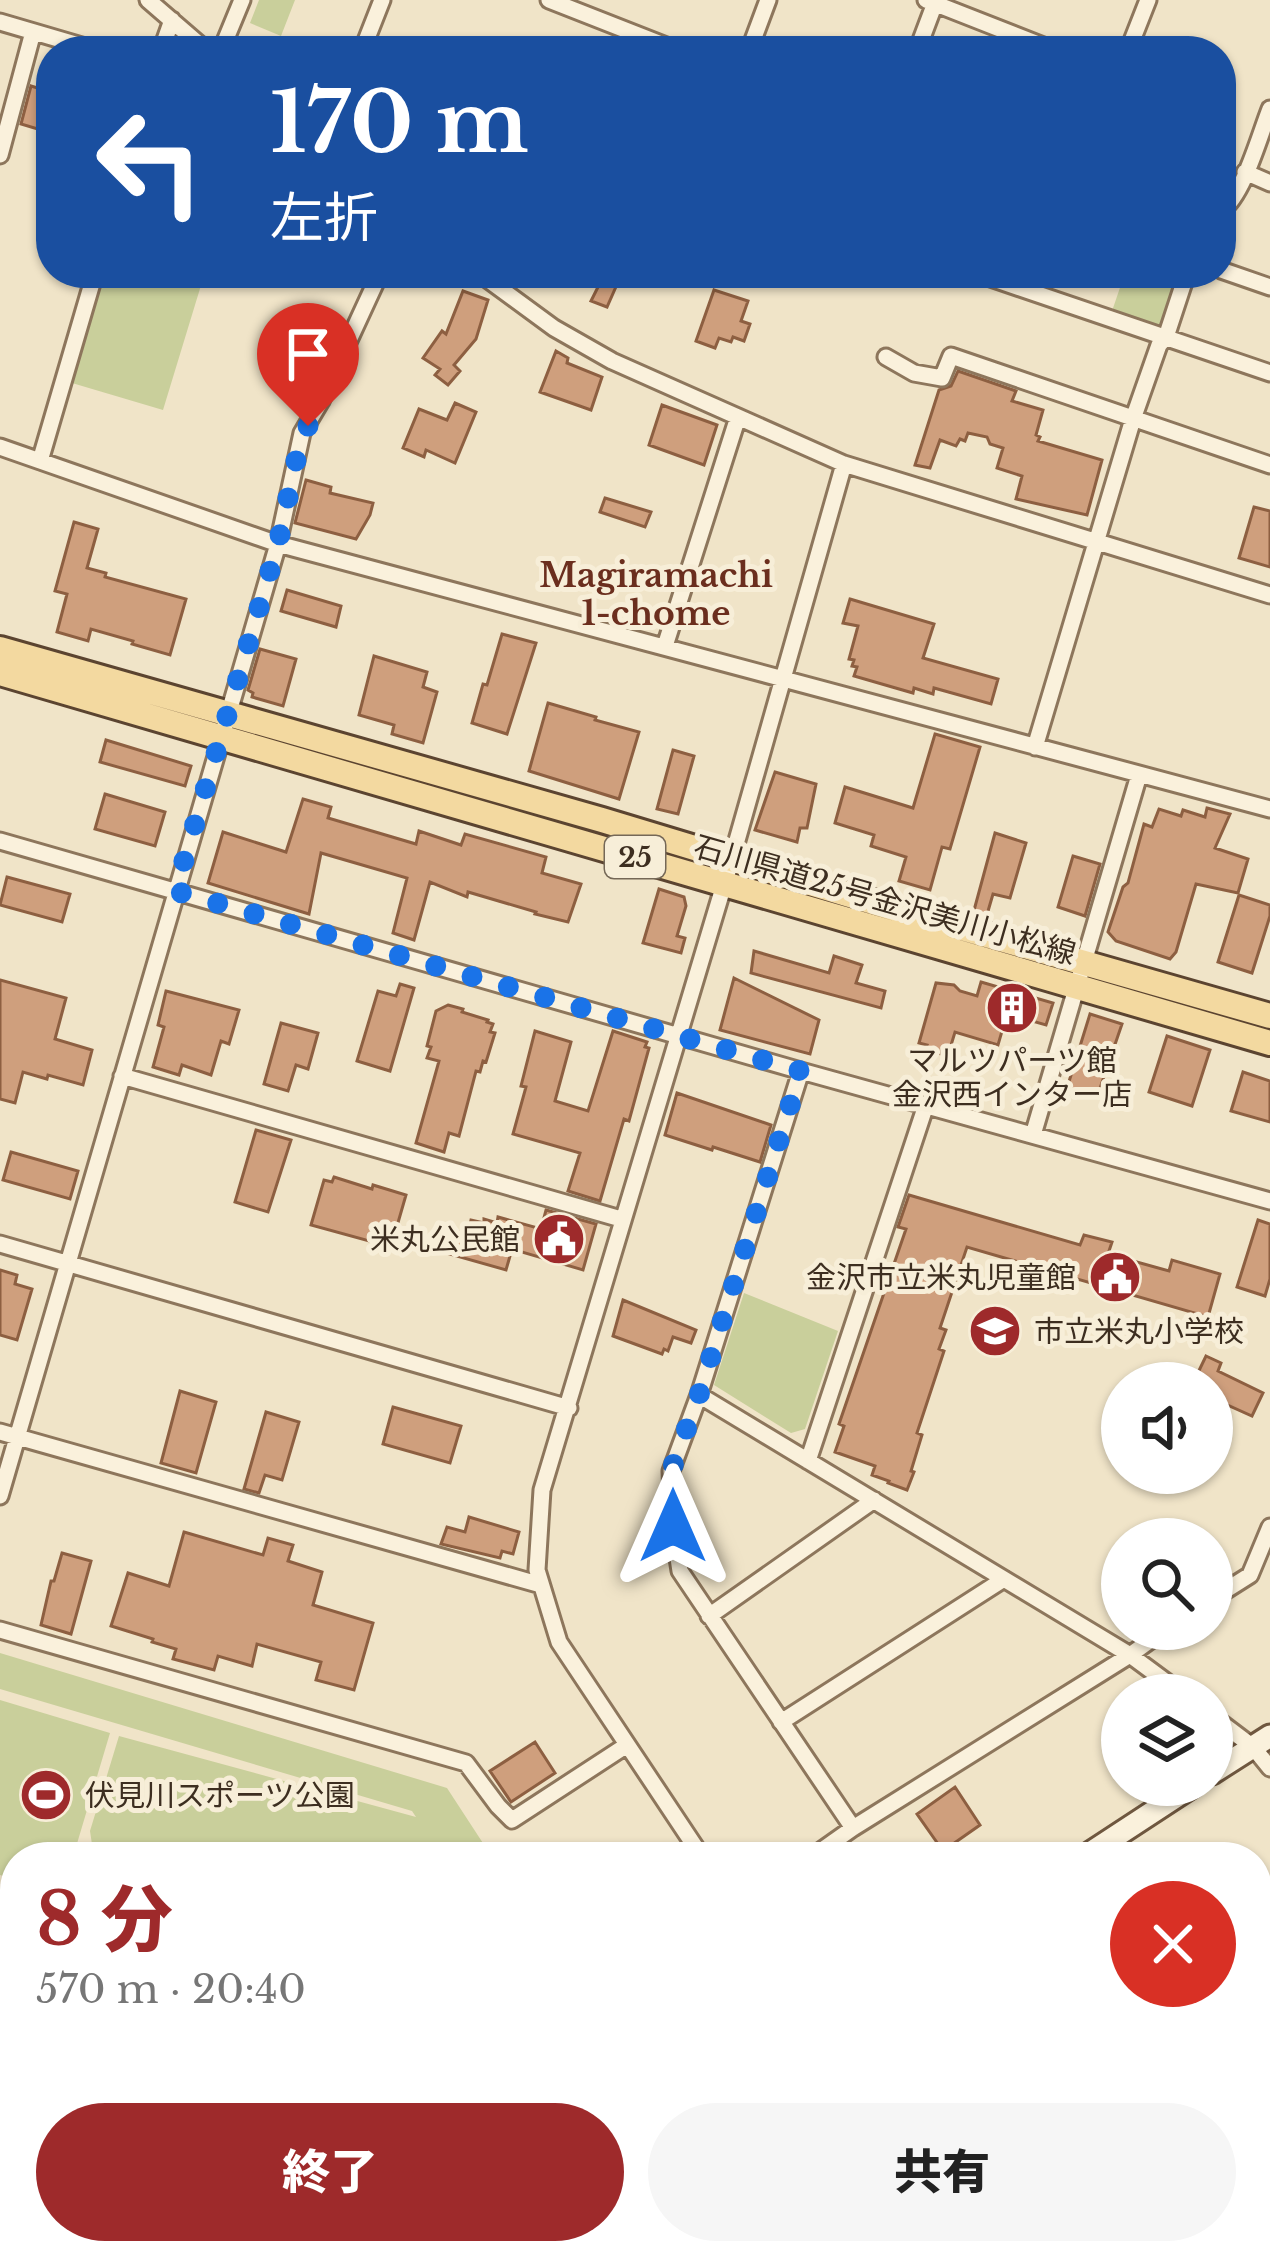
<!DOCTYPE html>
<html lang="ja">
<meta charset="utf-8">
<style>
body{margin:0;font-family:"Libre Baskerville","Noto Sans JP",serif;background:#f6f6f6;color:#222;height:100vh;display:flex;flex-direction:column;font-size:45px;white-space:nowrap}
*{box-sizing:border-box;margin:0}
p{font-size:39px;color:#767676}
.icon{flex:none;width:66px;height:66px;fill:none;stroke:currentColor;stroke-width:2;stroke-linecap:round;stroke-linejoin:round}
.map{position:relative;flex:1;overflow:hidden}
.panel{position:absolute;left:0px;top:1842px;width:1272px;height:423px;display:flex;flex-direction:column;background:#fff;border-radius:48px 48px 0 0;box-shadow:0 3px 9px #0004}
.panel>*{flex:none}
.banner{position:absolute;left:36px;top:36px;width:1200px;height:252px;border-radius:48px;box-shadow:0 3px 9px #0004;background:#1a4fa0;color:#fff;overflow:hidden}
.fabs{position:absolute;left:1101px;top:1362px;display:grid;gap:24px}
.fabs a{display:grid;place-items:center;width:132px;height:132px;border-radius:50%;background:#fff;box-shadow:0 3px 9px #0004;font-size:60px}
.pin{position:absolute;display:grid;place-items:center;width:102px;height:102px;color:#fff;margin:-123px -51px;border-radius:50% 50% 50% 0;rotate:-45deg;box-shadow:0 0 12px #0007}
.pin .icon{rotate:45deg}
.me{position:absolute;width:132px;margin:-66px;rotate:0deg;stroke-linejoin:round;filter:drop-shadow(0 0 9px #0008)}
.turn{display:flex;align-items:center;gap:42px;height:252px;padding:0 36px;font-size:54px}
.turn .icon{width:156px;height:156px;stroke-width:2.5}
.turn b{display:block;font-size:84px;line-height:102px}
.round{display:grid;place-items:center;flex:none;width:126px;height:126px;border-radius:63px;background:#f6f6f6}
.headline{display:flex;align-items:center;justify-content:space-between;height:204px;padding:0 36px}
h1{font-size:72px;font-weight:800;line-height:90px;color:#9e2a2b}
.cta{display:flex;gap:24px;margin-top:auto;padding:24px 36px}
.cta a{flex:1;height:138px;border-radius:72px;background:#9e2a2b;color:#fff;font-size:48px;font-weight:800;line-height:138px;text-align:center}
.cta a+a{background:#f6f6f6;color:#222}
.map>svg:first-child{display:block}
</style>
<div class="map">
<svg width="1270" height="2264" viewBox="0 0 1270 2264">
<rect width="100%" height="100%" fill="#f0e4c8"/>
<path fill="#c9cf9b" d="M 259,0 L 295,0 L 281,36 L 250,23 Z
M 102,273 L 169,273 L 202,282 L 163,410 L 72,383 Z
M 1125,273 L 1179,273 L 1161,325 L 1156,329 L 1111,314 Z
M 744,1293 L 838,1331 L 805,1429 L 791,1433 L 714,1385 Z
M 0,1653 L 447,1788 L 492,1857 L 109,1857 L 93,1851 L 90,1831 L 119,1736 L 416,1817 L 412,1811 L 0,1689 Z
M 0,1700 L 110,1733 L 73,1857 L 15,1857 L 15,1880 L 0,1875 Z
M 0,1893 L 15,1898 L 15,1937 L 0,1933 Z
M 320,2250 L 375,2250 L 377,2253 L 382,2250 L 459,2250 L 436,2264 L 316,2264 Z"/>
<path fill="#cf9f7d" stroke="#8d5f41" stroke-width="3" d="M 31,86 L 51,92 L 51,133 L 21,124 Z
M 605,273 L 622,273 L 607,307 L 591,301 Z
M 714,290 L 748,301 L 741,321 L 750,324 L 744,341 L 733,337 L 731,342 L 719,338 L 715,348 L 696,341 Z
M 463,291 L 488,300 L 476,339 L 454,365 L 460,371 L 448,385 L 435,375 L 440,369 L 423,358 L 442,331 L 446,334 Z
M 556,351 L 568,358 L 567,363 L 602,377 L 591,410 L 540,392 Z
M 958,371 L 1016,391 L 1012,401 L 1043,410 L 1036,435 L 1040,437 L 1038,441 L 1102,460 L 1087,515 L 1016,499 L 1022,476 L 997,468 L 1003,448 L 990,444 L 987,437 L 968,433 L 965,441 L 960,439 L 956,446 L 940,440 L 930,468 L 915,465 L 939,390 L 951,386 Z
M 455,403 L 476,412 L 455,463 L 426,450 L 424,457 L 403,448 L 419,409 L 447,420 Z
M 662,405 L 717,425 L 704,465 L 649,445 Z
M 306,480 L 331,487 L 330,493 L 373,503 L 370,515 L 356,539 L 295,523 Z
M 605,498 L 651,512 L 645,527 L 600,512 Z
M 1254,507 L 1270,511 L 1270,567 L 1239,558 Z
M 74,522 L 98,529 L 87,568 L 106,573 L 105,577 L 186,599 L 170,655 L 132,644 L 133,641 L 91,629 L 88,641 L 57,632 L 67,594 L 55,591 Z
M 287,590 L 341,606 L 336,627 L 281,611 Z
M 850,599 L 934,624 L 923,658 L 998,679 L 991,704 L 934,688 L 933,694 L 914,688 L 913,693 L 854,676 L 857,667 L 852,666 L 854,660 L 849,659 L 858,626 L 843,623 Z
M 502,634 L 536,643 L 507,734 L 472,723 L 483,684 L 487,685 Z
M 260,649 L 296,659 L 283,706 L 252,697 L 253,693 L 248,690 Z
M 374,656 L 427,672 L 423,687 L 437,692 L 423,743 L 392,734 L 394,725 L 359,715 Z
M 548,703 L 596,717 L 595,720 L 639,732 L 619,799 L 529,771 Z
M 935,734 L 980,747 L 950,849 L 942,847 L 930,890 L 899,881 L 906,857 L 871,846 L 874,835 L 835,823 L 845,787 L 913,808 Z
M 106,740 L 191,766 L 185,786 L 100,762 Z
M 673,750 L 694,756 L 678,814 L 657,809 Z
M 775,772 L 816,784 L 807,828 L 800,828 L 797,842 L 755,830 Z
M 105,794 L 165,812 L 155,846 L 95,829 Z
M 303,799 L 331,807 L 328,818 L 416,844 L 419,831 L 461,845 L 465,834 L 546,857 L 542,873 L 581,884 L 568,922 L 535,914 L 536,912 L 468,892 L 467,897 L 430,882 L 414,940 L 393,933 L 407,878 L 321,853 L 309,914 L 208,883 L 223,832 L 286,852 Z
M 1207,808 L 1230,814 L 1215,848 L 1248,859 L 1238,893 L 1196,884 L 1176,952 L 1170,959 L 1116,941 L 1108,932 L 1123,887 L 1128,883 L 1144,824 L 1152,827 L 1159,809 L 1181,816 L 1183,810 L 1205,817 Z
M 995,833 L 1026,843 L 1010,898 L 993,894 L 986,918 L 973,914 Z
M 1073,856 L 1100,864 L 1085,916 L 1058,907 Z
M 7,877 L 70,894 L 62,922 L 0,905 Z
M 659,889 L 684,897 L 686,906 L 677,936 L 685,938 L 681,953 L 643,943 Z
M 1239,895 L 1270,905 L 1270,916 L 1252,973 L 1218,962 Z
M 754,951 L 829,973 L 834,956 L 862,965 L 856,983 L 885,991 L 881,1008 L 751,973 Z
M 734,978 L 819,1020 L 810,1054 L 720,1030 Z
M 0,980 L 66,998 L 55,1039 L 92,1050 L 83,1085 L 48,1075 L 47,1079 L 23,1072 L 15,1103 L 0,1099 Z
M 981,982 L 1053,1003 L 1046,1025 L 1007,1014 L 998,1045 L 955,1032 L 949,1052 L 942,1050 L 941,1054 L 925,1050 L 927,1045 L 919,1043 L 936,983 L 954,985 L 960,991 L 977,996 Z
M 400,984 L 414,988 L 390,1071 L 357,1061 L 378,991 L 396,996 Z
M 166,991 L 239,1010 L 229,1044 L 221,1041 L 211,1075 L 182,1065 L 179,1075 L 153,1067 L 164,1027 L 158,1025 Z
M 448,1005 L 463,1009 L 462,1012 L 488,1020 L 487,1022 L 493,1024 L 490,1032 L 495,1033 L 486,1062 L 483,1061 L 480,1072 L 476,1071 L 459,1136 L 449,1133 L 444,1152 L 416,1143 L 439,1061 L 427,1058 L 431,1047 L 427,1046 L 436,1011 Z
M 1090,1014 L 1122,1024 L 1097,1097 L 1067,1088 Z
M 281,1023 L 318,1033 L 308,1069 L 296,1065 L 288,1091 L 264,1084 Z
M 535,1031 L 571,1042 L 555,1101 L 588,1111 L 613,1031 L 647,1042 L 645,1047 L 649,1048 L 629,1121 L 624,1119 L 600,1201 L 568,1191 L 580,1153 L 513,1134 L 526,1087 L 521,1086 Z
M 1167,1036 L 1210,1050 L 1192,1106 L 1149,1092 Z
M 1243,1072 L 1270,1081 L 1270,1122 L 1231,1111 Z
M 677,1093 L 771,1125 L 760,1162 L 713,1147 L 712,1150 L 665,1135 Z
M 256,1130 L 291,1140 L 268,1212 L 235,1202 Z
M 11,1152 L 78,1171 L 70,1199 L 3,1180 Z
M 334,1177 L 372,1189 L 373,1185 L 406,1195 L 391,1247 L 311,1225 L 324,1180 L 332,1182 Z
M 909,1195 L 1080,1245 L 1084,1235 L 1112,1242 L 1108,1254 L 1169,1271 L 1172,1260 L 1220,1274 L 1208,1317 L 967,1247 L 940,1328 L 946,1330 L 939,1349 L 944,1351 L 917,1433 L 922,1435 L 911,1471 L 914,1472 L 907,1490 L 888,1483 L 889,1481 L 872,1475 L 875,1466 L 835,1452 L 844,1426 L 839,1424 L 906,1229 L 898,1227 Z
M 546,1210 L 596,1224 L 583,1270 L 512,1249 L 506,1270 L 446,1253 L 452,1230 L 468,1234 L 471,1220 L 484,1223 L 484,1219 L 497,1223 L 498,1217 L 541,1229 Z
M 1258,1220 L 1270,1224 L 1270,1279 L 1265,1296 L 1237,1287 Z
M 0,1270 L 17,1275 L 15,1284 L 32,1289 L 17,1340 L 0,1335 Z
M 623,1300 L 696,1330 L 691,1343 L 673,1337 L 668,1351 L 664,1349 L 662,1354 L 613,1336 Z
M 1206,1356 L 1221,1363 L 1218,1371 L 1263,1393 L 1252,1416 L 1212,1398 L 1212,1383 L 1193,1383 Z
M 180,1391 L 216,1402 L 196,1473 L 161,1463 Z
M 393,1407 L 461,1426 L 450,1463 L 383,1444 Z
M 266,1412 L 299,1422 L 282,1480 L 265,1475 L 259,1493 L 244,1489 Z
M 469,1517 L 519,1532 L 513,1554 L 502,1551 L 500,1558 L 441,1544 L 447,1527 L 465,1532 Z
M 184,1532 L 263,1555 L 268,1538 L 293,1545 L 288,1561 L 322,1572 L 313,1605 L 373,1623 L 354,1690 L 316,1680 L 321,1662 L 257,1644 L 252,1666 L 218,1656 L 214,1670 L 173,1659 L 176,1649 L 152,1642 L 153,1639 L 111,1626 L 128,1573 L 169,1586 Z
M 62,1553 L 91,1561 L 71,1634 L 41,1625 L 51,1581 L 54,1581 Z
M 535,1742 L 555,1773 L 511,1802 L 490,1771 Z
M 955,1787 L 980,1825 L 943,1851 L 917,1814 Z
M 0,1977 L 15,1981 L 15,2116 L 0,2111 Z"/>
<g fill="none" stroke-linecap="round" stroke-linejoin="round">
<g stroke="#8d765c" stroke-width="21">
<path id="street" d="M 148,0 L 207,51
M 549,0 L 679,51
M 926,0 L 1056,51
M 0,22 L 99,51
M 161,51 L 172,20
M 221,51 L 242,0
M 362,51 L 382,0
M 749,51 L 768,0
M 917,51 L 935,3
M 1128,51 L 1148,0
M 0,155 L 33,32
M 1245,172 L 1270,183
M 1221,211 C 1244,194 1259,137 1270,109
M 1221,270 L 1270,287
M 479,273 L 554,328 L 612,361 L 844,464 L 1270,595
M 976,273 L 1270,373
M 886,357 L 914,373 L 942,378 L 951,356 L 1270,465
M 0,447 L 278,544 L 1270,809
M 40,461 L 95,273
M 665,646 L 738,417
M 1035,747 L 1133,419 L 1159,345 L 1166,337 L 1187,273
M 0,841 L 801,1071 L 1270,1201
M 801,1071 L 699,1395 L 671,1471 L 673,1526 L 680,1571 L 853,1828
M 122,1076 L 621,1219
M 1033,1135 L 1139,775
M 0,1244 L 569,1408
M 699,1395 L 1130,1655 L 1184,1695
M 0,1432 L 541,1585
M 808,1461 L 926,1105
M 0,1496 L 278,544 L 302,433 L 321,401 L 380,273
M 1212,1599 L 1250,1575 L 1270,1527
M 709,1616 L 874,1500
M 0,1630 L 466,1763 L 498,1806 L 512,1820 L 627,1745
M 1212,1716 L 1253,1747 L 1270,1768
M 781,1722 L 1004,1579
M 702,1857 L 559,1642 L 537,1570 L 542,1490 L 732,858 L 844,464
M 812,1857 L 853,1828 L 1130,1655 L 1166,1629
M 1257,2107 L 1270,2122
M 0,2136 L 15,2142
M 272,2250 L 294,2264
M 1201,2250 L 1215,2264
M 770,2264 L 792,2250"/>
</g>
<g stroke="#6f573f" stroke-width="27">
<path id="secondary" d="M 1212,1773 L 1270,1736
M 1084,1857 L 1194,1785
M 975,2250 L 991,2264
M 461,2264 L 482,2250"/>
</g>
<g stroke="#5b4430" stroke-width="30">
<path id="primary" d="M 0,649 L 602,820 L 916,915 L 1270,1016
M 0,673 L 1270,1043"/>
</g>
<use href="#street" stroke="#faf1dc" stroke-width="15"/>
<use href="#secondary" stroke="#faf1dc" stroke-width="21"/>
<use href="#primary" stroke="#f3d9a0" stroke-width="24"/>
</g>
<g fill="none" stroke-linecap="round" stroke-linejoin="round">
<path stroke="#1a73e8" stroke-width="21" stroke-dasharray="0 37.8" d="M 308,426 L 302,433 L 278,544 L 175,891 L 801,1071 L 699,1395 L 671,1471 L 673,1526"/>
</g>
<defs>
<g id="building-disc" transform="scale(2.7)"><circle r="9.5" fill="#9e2a2b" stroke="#f7eed8"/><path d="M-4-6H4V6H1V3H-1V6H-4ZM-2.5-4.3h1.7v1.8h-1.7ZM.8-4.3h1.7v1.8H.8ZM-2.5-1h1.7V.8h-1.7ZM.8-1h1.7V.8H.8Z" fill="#fff"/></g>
<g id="civic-disc" transform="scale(2.7)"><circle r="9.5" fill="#9e2a2b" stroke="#f7eed8"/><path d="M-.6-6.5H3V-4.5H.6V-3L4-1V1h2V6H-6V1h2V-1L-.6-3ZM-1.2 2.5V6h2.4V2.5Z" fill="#fff"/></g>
<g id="school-disc" transform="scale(2.7)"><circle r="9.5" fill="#9e2a2b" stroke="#f7eed8"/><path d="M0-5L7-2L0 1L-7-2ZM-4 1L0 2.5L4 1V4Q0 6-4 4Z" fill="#fff"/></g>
<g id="stadium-disc" transform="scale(2.7)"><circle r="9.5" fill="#9e2a2b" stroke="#f7eed8"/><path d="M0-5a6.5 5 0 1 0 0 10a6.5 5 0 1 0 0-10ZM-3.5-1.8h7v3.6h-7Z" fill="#fff"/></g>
</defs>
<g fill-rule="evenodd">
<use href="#building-disc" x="1012" y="1008"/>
<use href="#civic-disc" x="559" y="1239"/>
<use href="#civic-disc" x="1115" y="1277"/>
<use href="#school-disc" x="995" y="1331"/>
<use href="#stadium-disc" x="46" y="1795"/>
</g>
<g text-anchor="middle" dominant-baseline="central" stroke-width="10" stroke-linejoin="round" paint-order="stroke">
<rect fill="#f7eed8" stroke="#756857" stroke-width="3" x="605" y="836" width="60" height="42" rx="9"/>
<g font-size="27" font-weight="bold" fill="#3d2e20">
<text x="635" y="857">25</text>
</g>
<g font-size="30" fill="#3d2e20" stroke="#f7eed8">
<text transform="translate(885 900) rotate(16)">石川県道25号金沢美川小松線</text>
</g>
<g font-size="30" fill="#3d2e20" stroke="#f7eed8" text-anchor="end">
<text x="1012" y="1060" text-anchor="middle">マルツパーツ館<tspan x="1012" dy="34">金沢西インター店</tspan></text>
<text x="520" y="1239">米丸公民館</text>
<text x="1076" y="1277">金沢市立米丸児童館</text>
<text x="1034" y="1331" text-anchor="start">市立米丸小学校</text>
<text x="85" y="1795" text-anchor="start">伏見川スポーツ公園</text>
</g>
<g font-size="33" font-weight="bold" fill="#6b2e1e" stroke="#f7eed8">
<text x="656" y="575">Magiramachi<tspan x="656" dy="38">1-chome</tspan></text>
</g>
</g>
</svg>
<div class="fabs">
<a><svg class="icon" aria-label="sound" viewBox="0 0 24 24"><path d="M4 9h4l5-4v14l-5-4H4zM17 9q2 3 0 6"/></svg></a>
<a><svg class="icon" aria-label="search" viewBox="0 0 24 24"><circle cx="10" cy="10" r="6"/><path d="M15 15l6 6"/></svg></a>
<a><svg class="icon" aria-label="layers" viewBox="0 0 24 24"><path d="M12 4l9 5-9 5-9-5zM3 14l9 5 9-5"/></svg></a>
</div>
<div class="pin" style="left:308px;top:426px;background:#d93025"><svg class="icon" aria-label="arrive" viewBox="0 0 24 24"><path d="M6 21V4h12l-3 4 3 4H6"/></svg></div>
<svg class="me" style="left:673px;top:1526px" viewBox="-20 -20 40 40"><path d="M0-17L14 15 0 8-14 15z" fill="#1a73e8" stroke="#fff" stroke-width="4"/></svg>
<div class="banner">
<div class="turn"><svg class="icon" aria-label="left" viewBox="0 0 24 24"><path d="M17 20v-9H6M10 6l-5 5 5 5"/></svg><div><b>170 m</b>左折</div></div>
</div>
<section class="panel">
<div class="headline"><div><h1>8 分</h1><p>570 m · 20:40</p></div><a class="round" style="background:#d93025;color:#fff"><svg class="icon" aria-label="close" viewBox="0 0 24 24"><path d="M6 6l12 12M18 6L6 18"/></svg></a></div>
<div class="cta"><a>終了</a><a>共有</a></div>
</section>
</div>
